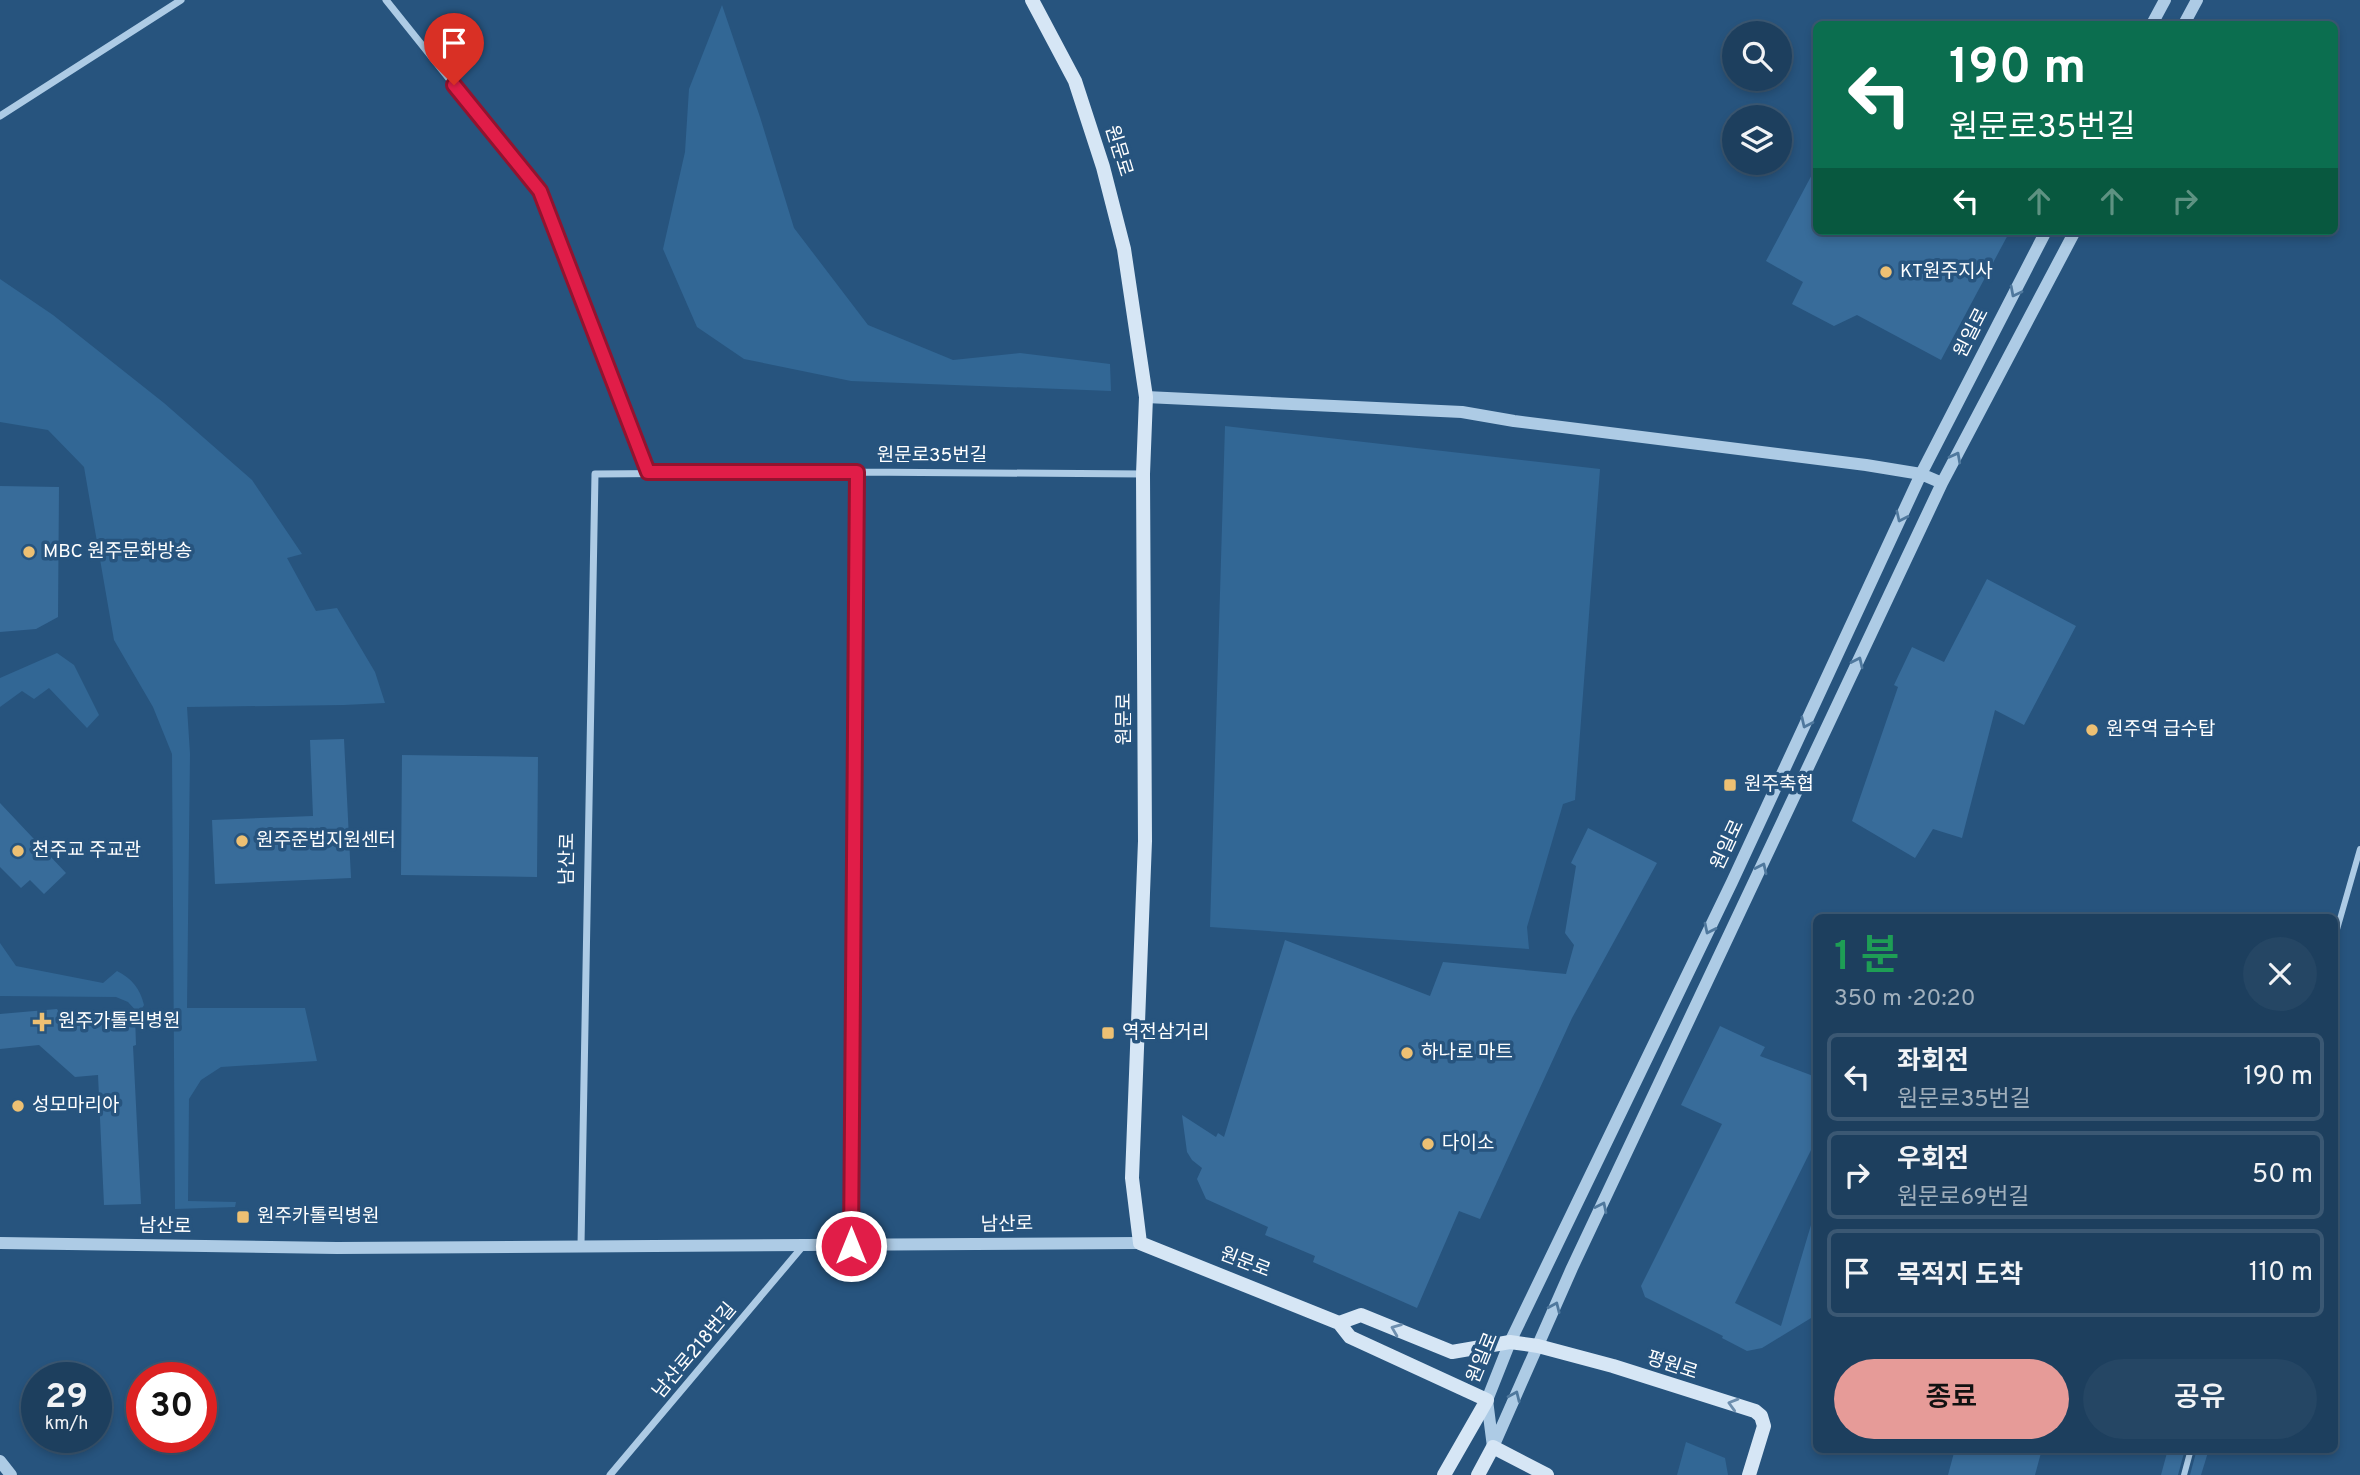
<!DOCTYPE html>
<html lang="ko">
<meta charset="utf-8">
<style>
body{margin:0;font-family:Overpass,"Noto Sans KR",sans-serif;background:#254664;color:#f1f3f6;height:100vh;display:flex;flex-direction:column;font-size:26px;white-space:nowrap}
*{box-sizing:border-box;margin:0}
p{font-size:23px;color:#a0afbc}
.icon{flex:none;width:38px;height:38px;fill:none;stroke:currentColor;stroke-width:2;stroke-linecap:round;stroke-linejoin:round}
.map{position:relative;flex:1;overflow:hidden}
.details{position:absolute;left:1813px;top:914px;width:525px;height:539px;display:flex;flex-direction:column;background:#1d3f5e;border-radius:10px;box-shadow:0 4px 10px #0003,0 0 0 2px #3b5873}
.details>*{flex:none}
.guide{position:absolute;left:1813px;top:21px;width:525px;height:214px;border-radius:10px;box-shadow:0 4px 10px #0003,0 0 0 2px #3b5873;background:#0b6e4f;color:#fff;overflow:hidden}
.fabs{position:absolute;left:1722px;top:21px;display:grid;gap:14px}
.fabs a{display:grid;place-items:center;width:70px;height:70px;border-radius:50%;background:#1d3f5e;box-shadow:0 4px 10px #0003,0 0 0 2px #3b5873;font-size:35px}
.speed{position:absolute;left:21px;top:1362px;display:flex;gap:14px;font-size:35px;font-weight:700;text-align:center}
.speed>*{display:grid;place-content:center;width:91px;height:91px;border-radius:50%;background:#1d3f5e;box-shadow:0 4px 10px #0003,0 0 0 2px #3b5873;line-height:1}
.speed small{font-size:18px;font-weight:400}
.speed .limit{border:10px solid #d22;background:#fff;color:#111}
.pin{position:absolute;display:grid;place-items:center;width:60px;height:60px;color:#fff;margin:-72px -30px;border-radius:50% 50% 50% 0;rotate:-45deg;box-shadow:0 0 7px #0007}
.pin .icon{rotate:45deg}
.me{position:absolute;width:77px;margin:-38px;rotate:0deg;stroke-linejoin:round;filter:drop-shadow(0 0 5px #0008)}
.turn{display:flex;align-items:center;gap:24px;height:147px;padding:0 21px;font-size:32px}
.turn .icon{width:91px;height:91px;stroke-width:2.5}
.turn b{display:block;font-size:49px;line-height:60px}
.lanes{display:flex;align-items:center;height:66px;padding:0 21px;background:#0003;justify-content:center;gap:35px;direction:ltr}
.lanes .off{opacity:.35}
.round{display:grid;place-items:center;flex:none;width:74px;height:74px;border-radius:37px;background:#254664}
.headline{display:flex;align-items:center;justify-content:space-between;height:119px;padding:0 21px}
h1{font-size:42px;font-weight:600;line-height:52px;color:#1e9e55}
.cta{display:flex;gap:14px;margin-top:auto;padding:14px 21px}
.cta a{flex:1;height:80px;border-radius:42px;background:#e69b98;color:#111;font-size:28px;font-weight:600;line-height:80px;text-align:center}
.cta a+a{background:#254664;color:#f1f3f6}
ul{padding:0;list-style:none}
li{display:flex;align-items:center;gap:21px;height:88px;margin:0 14px 10px;padding:0 7px;border:4px solid #3b5873;border-radius:10px}
li div{flex:1}
li b{display:block;font-size:26px}
li em{font-style:normal}
.map>svg:first-child{display:block}
</style>
<div class="map">
<svg width="2360" height="1475" viewBox="0 0 2360 1475">
<rect width="100%" height="100%" fill="#27547e"/>
<path fill="#326795" d="M 722,5 L 760,117 L 794,228 L 868,325 L 953,360 L 1020,353 L 1110,364 L 1111,391 L 851,381 L 744,359 L 697,327 L 663,249 L 685,152 L 689,89 Z
M 0,279 L 53,315 L 164,403 L 252,480 L 302,554 L 287,558 L 316,611 L 337,608 L 375,672 L 385,703 L 344,705 L 187,707 L 190,754 L 187,1008 L 305,1008 L 317,1061 L 221,1067 L 201,1080 L 189,1099 L 188,1201 L 236,1202 L 235,1207 L 175,1209 L 172,754 L 153,707 L 114,640 L 84,467 L 48,430 L 0,422 Z
M 1225,426 L 1600,469 L 1575,800 L 1563,804 L 1527,927 L 1529,949 L 1210,927 Z
M 57,653 L 74,665 L 99,715 L 87,728 L 49,688 L 34,699 L 22,691 L 0,707 L 0,678 Z
M 0,943 L 16,966 L 103,983 L 117,971 C 132,979 140,988 144,1005 L 139,1014 L 128,1002 L 116,997 L 0,996 Z
M 1686,1442 L 1725,1458 L 1728,1475 L 1677,1475 Z"/>
<path fill="#386c9a" d="M 1816,167 L 1816,231 L 2010,231 L 1941,360 L 1857,315 L 1834,326 L 1792,304 L 1803,282 L 1766,261 Z
M 0,486 L 59,487 L 58,617 L 36,629 L 0,632 Z
M 1987,579 L 2076,626 L 2024,725 L 1995,710 L 1962,838 L 1933,829 L 1915,858 L 1852,821 L 1898,687 L 1894,685 L 1912,647 L 1944,662 Z
M 344,739 L 351,878 L 215,884 L 212,820 L 313,816 L 310,740 Z
M 402,755 L 538,757 L 537,877 L 401,875 Z
M 0,803 L 66,873 L 44,894 L 30,880 L 21,888 L 0,867 Z
M 1588,828 L 1657,863 L 1572,1018 L 1480,1219 L 1459,1211 L 1417,1308 L 1313,1262 L 1315,1256 L 1265,1235 L 1268,1227 L 1206,1199 L 1197,1179 L 1202,1168 L 1192,1160 L 1187,1152 L 1182,1115 L 1216,1137 L 1218,1133 L 1224,1137 L 1285,940 L 1430,996 L 1443,962 L 1566,974 L 1574,945 L 1565,933 L 1576,866 L 1571,863 Z
M 57,1009 L 62,1018 L 135,1015 L 136,1045 L 133,1046 L 141,1204 L 104,1205 L 98,1075 L 75,1077 L 39,1045 L 0,1049 L 0,1014 Z
M 1720,1026 L 1765,1047 L 1760,1056 L 1816,1077 L 1816,1140 L 1735,1303 L 1781,1326 L 1811,1225 L 1816,1226 L 1816,1315 L 1762,1348 L 1747,1351 L 1722,1338 L 1723,1336 L 1645,1297 L 1641,1286 L 1722,1124 L 1681,1105 Z
M 1955,1449 L 2042,1449 L 2035,1475 L 1948,1475 Z
M 2168,1449 L 2185,1449 L 2178,1475 L 2161,1475 Z
M 2197,1449 L 2209,1449 L 2201,1475 L 2190,1475 Z"/>
<g fill="none" stroke-linecap="round" stroke-linejoin="round">
<path stroke="#adcbe5" stroke-width="6" d="M 2334,940 L 2360,849
M 2184,1475 L 2191,1449"/>
<path stroke="#adcbe5" stroke-width="7" d="M 386,0 L 539,191 L 648,472
M 0,116 L 181,0
M 581,1245 L 595,474 L 857,472 L 1143,474
M 851,1246 L 857,472
M 610,1475 L 803,1246"/>
<path stroke="#adcbe5" stroke-width="12" d="M 2152,24 L 2165,0
M 2184,24 L 2197,0
M 1146,397 L 1462,412 L 1514,421 L 1866,465 L 1921,474 L 1942,483
M 0,1243 L 337,1248 L 1140,1243
M 1493,1447 L 1572,1268 L 1942,483 L 2075,231
M 1493,1447 L 1487,1400 L 1510,1342 L 1732,882 L 1921,474 L 2046,231
M 0,1461 L 11,1475"/>
<path stroke="#d6e6f5" stroke-width="14" d="M 1032,0 L 1075,81 L 1103,167 L 1124,249 L 1146,397 L 1143,474 L 1145,841 L 1132,1178 L 1140,1243 L 1339,1323 L 1350,1337 L 1487,1400 L 1444,1475
M 1339,1323 L 1361,1315 L 1452,1352 L 1510,1342 L 1538,1346 L 1613,1366 L 1755,1411 L 1761,1416 L 1764,1426 L 1749,1475
M 1478,1475 L 1493,1447 L 1547,1475"/>
</g>
<defs><path id="oneway-chevron" d="M-2-3.5L2.5 0L-2 3.5" fill="none" stroke-width="1.6" stroke-linecap="round" stroke-linejoin="round" transform="scale(1.75)"/></defs>
<g stroke="#4f789d">
<use href="#oneway-chevron" transform="translate(2015 292) rotate(117)"/>
<use href="#oneway-chevron" transform="translate(1956 457) rotate(-62)"/>
<use href="#oneway-chevron" transform="translate(1901 517) rotate(115)"/>
<use href="#oneway-chevron" transform="translate(1858 662) rotate(-65)"/>
<use href="#oneway-chevron" transform="translate(1806 723) rotate(115)"/>
<use href="#oneway-chevron" transform="translate(1762 868) rotate(-65)"/>
<use href="#oneway-chevron" transform="translate(1709 929) rotate(116)"/>
<use href="#oneway-chevron" transform="translate(1602 1207) rotate(-64)"/>
<use href="#oneway-chevron" transform="translate(1555 1307) rotate(-66)"/>
<use href="#oneway-chevron" transform="translate(1515 1396) rotate(-66)"/>
</g>
<g stroke="#6d8eae">
<use href="#oneway-chevron" transform="translate(1396 1329) rotate(-158)"/>
<use href="#oneway-chevron" transform="translate(1733 1404) rotate(-164)"/>
</g>
<g fill="none" stroke-linecap="round" stroke-linejoin="round">
<g stroke="#92132f" stroke-width="18">
<path id="route" d="M 454,85 L 540,191 L 648,472 L 857,472 L 851,1246"/>
</g>
<use href="#route" stroke="#e11d48" stroke-width="12"/>
</g>
<g fill="#edc073" stroke="#27547e" stroke-width="2.5">
<circle cx="1886" cy="272" r="7"/>
<circle cx="29" cy="552" r="7"/>
<circle cx="2092" cy="730" r="7"/>
<rect x="1723" y="778" width="14" height="14" rx="3.5"/>
<circle cx="242" cy="841" r="7"/>
<circle cx="18" cy="851" r="7"/>
<path d="M38.5 1011.5h7v7h7v7h-7v7h-7v-7h-7v-7h7z"/>
<rect x="1101" y="1026" width="14" height="14" rx="3.5"/>
<circle cx="1407" cy="1053" r="7"/>
<circle cx="18" cy="1106" r="7"/>
<circle cx="1428" cy="1144" r="7"/>
<rect x="236" y="1210" width="14" height="14" rx="3.5"/>
</g>
<g text-anchor="middle" dominant-baseline="central" stroke-width="7" stroke-linejoin="round" paint-order="stroke">
<g font-size="19" fill="#fff" stroke="#27547e">
<text transform="translate(1118 151) rotate(73)">원문로</text>
<text transform="translate(1972 333) rotate(-63)">원일로</text>
<text x="932" y="456">원문로35번길</text>
<text transform="translate(1125 719) rotate(-90)">원문로</text>
<text transform="translate(1728 845) rotate(-65)">원일로</text>
<text transform="translate(568 859) rotate(-89)">남산로</text>
<text transform="translate(1007 1225) rotate(-1)">남산로</text>
<text transform="translate(165 1227) rotate(1)">남산로</text>
<text transform="translate(1245 1263) rotate(21)">원문로</text>
<text transform="translate(695 1351) rotate(-50)">남산로218번길</text>
<text transform="translate(1483 1358) rotate(-68)">원일로</text>
<text transform="translate(1672 1366) rotate(18)">평원로</text>
</g>
<g font-size="19" fill="#fff" stroke="#27547e" text-anchor="start">
<text x="1900" y="272">KT원주지사</text>
<text x="43" y="552">MBC 원주문화방송</text>
<text x="2106" y="730">원주역 급수탑</text>
<text x="1744" y="785">원주축협</text>
<text x="256" y="841">원주준법지원센터</text>
<text x="32" y="851">천주교 주교관</text>
<text x="58" y="1022">원주가톨릭병원</text>
<text x="1122" y="1033">역전삼거리</text>
<text x="1421" y="1053">하나로 마트</text>
<text x="32" y="1106">성모마리아</text>
<text x="1442" y="1144">다이소</text>
<text x="257" y="1217">원주카톨릭병원</text>
</g>
</g>
</svg>
<div class="fabs">
<a><svg class="icon" aria-label="search" viewBox="0 0 24 24"><circle cx="10" cy="10" r="6"/><path d="M15 15l6 6"/></svg></a>
<a><svg class="icon" aria-label="layers" viewBox="0 0 24 24"><path d="M12 4l9 5-9 5-9-5zM3 14l9 5 9-5"/></svg></a>
</div>
<div class="speed"><div>29<small>km/h</small></div><div class="limit">30</div></div>
<div class="pin" style="left:454px;top:85px;background:#d93025"><svg class="icon" aria-label="arrive" viewBox="0 0 24 24"><path d="M6 21V4h12l-3 4 3 4H6"/></svg></div>
<svg class="me" style="left:851px;top:1246px" viewBox="-20 -20 40 40"><circle r="17" fill="#e11d48" stroke="#fff" stroke-width="3"/><path d="M0-11L8 9 0 5-8 9z" fill="#fff"/></svg>
<div class="guide">
<div class="turn"><svg class="icon" aria-label="left" viewBox="0 0 24 24"><path d="M17 20v-9H6M10 6l-5 5 5 5"/></svg><div><b>190 m</b>원문로35번길</div></div>
<div class="lanes"><svg class="icon" aria-label="left" viewBox="0 0 24 24"><path d="M17 20v-9H6M10 6l-5 5 5 5"/></svg><svg class="icon off" aria-label="ahead" viewBox="0 0 24 24"><path d="M12 20V5M6 11l6-6 6 6"/></svg><svg class="icon off" aria-label="ahead" viewBox="0 0 24 24"><path d="M12 20V5M6 11l6-6 6 6"/></svg><svg class="icon off" aria-label="right" viewBox="0 0 24 24"><path d="M7 20v-9h11M14 6l5 5-5 5"/></svg></div>
</div>
<section class="details">
<div class="headline"><div><h1>1 분</h1><p>350 m · 20:20</p></div><a class="round"><svg class="icon" aria-label="close" viewBox="0 0 24 24"><path d="M6 6l12 12M18 6L6 18"/></svg></a></div>
<ul>
<li><svg class="icon" aria-label="left" viewBox="0 0 24 24"><path d="M17 20v-9H6M10 6l-5 5 5 5"/></svg><div><b>좌회전</b><p>원문로35번길</p></div><em>190 m</em></li>
<li><svg class="icon" aria-label="right" viewBox="0 0 24 24"><path d="M7 20v-9h11M14 6l5 5-5 5"/></svg><div><b>우회전</b><p>원문로69번길</p></div><em>50 m</em></li>
<li><svg class="icon" aria-label="arrive" viewBox="0 0 24 24"><path d="M6 21V4h12l-3 4 3 4H6"/></svg><div><b>목적지 도착</b></div><em>110 m</em></li>
</ul>
<div class="cta"><a>종료</a><a>공유</a></div>
</section>
</div>
